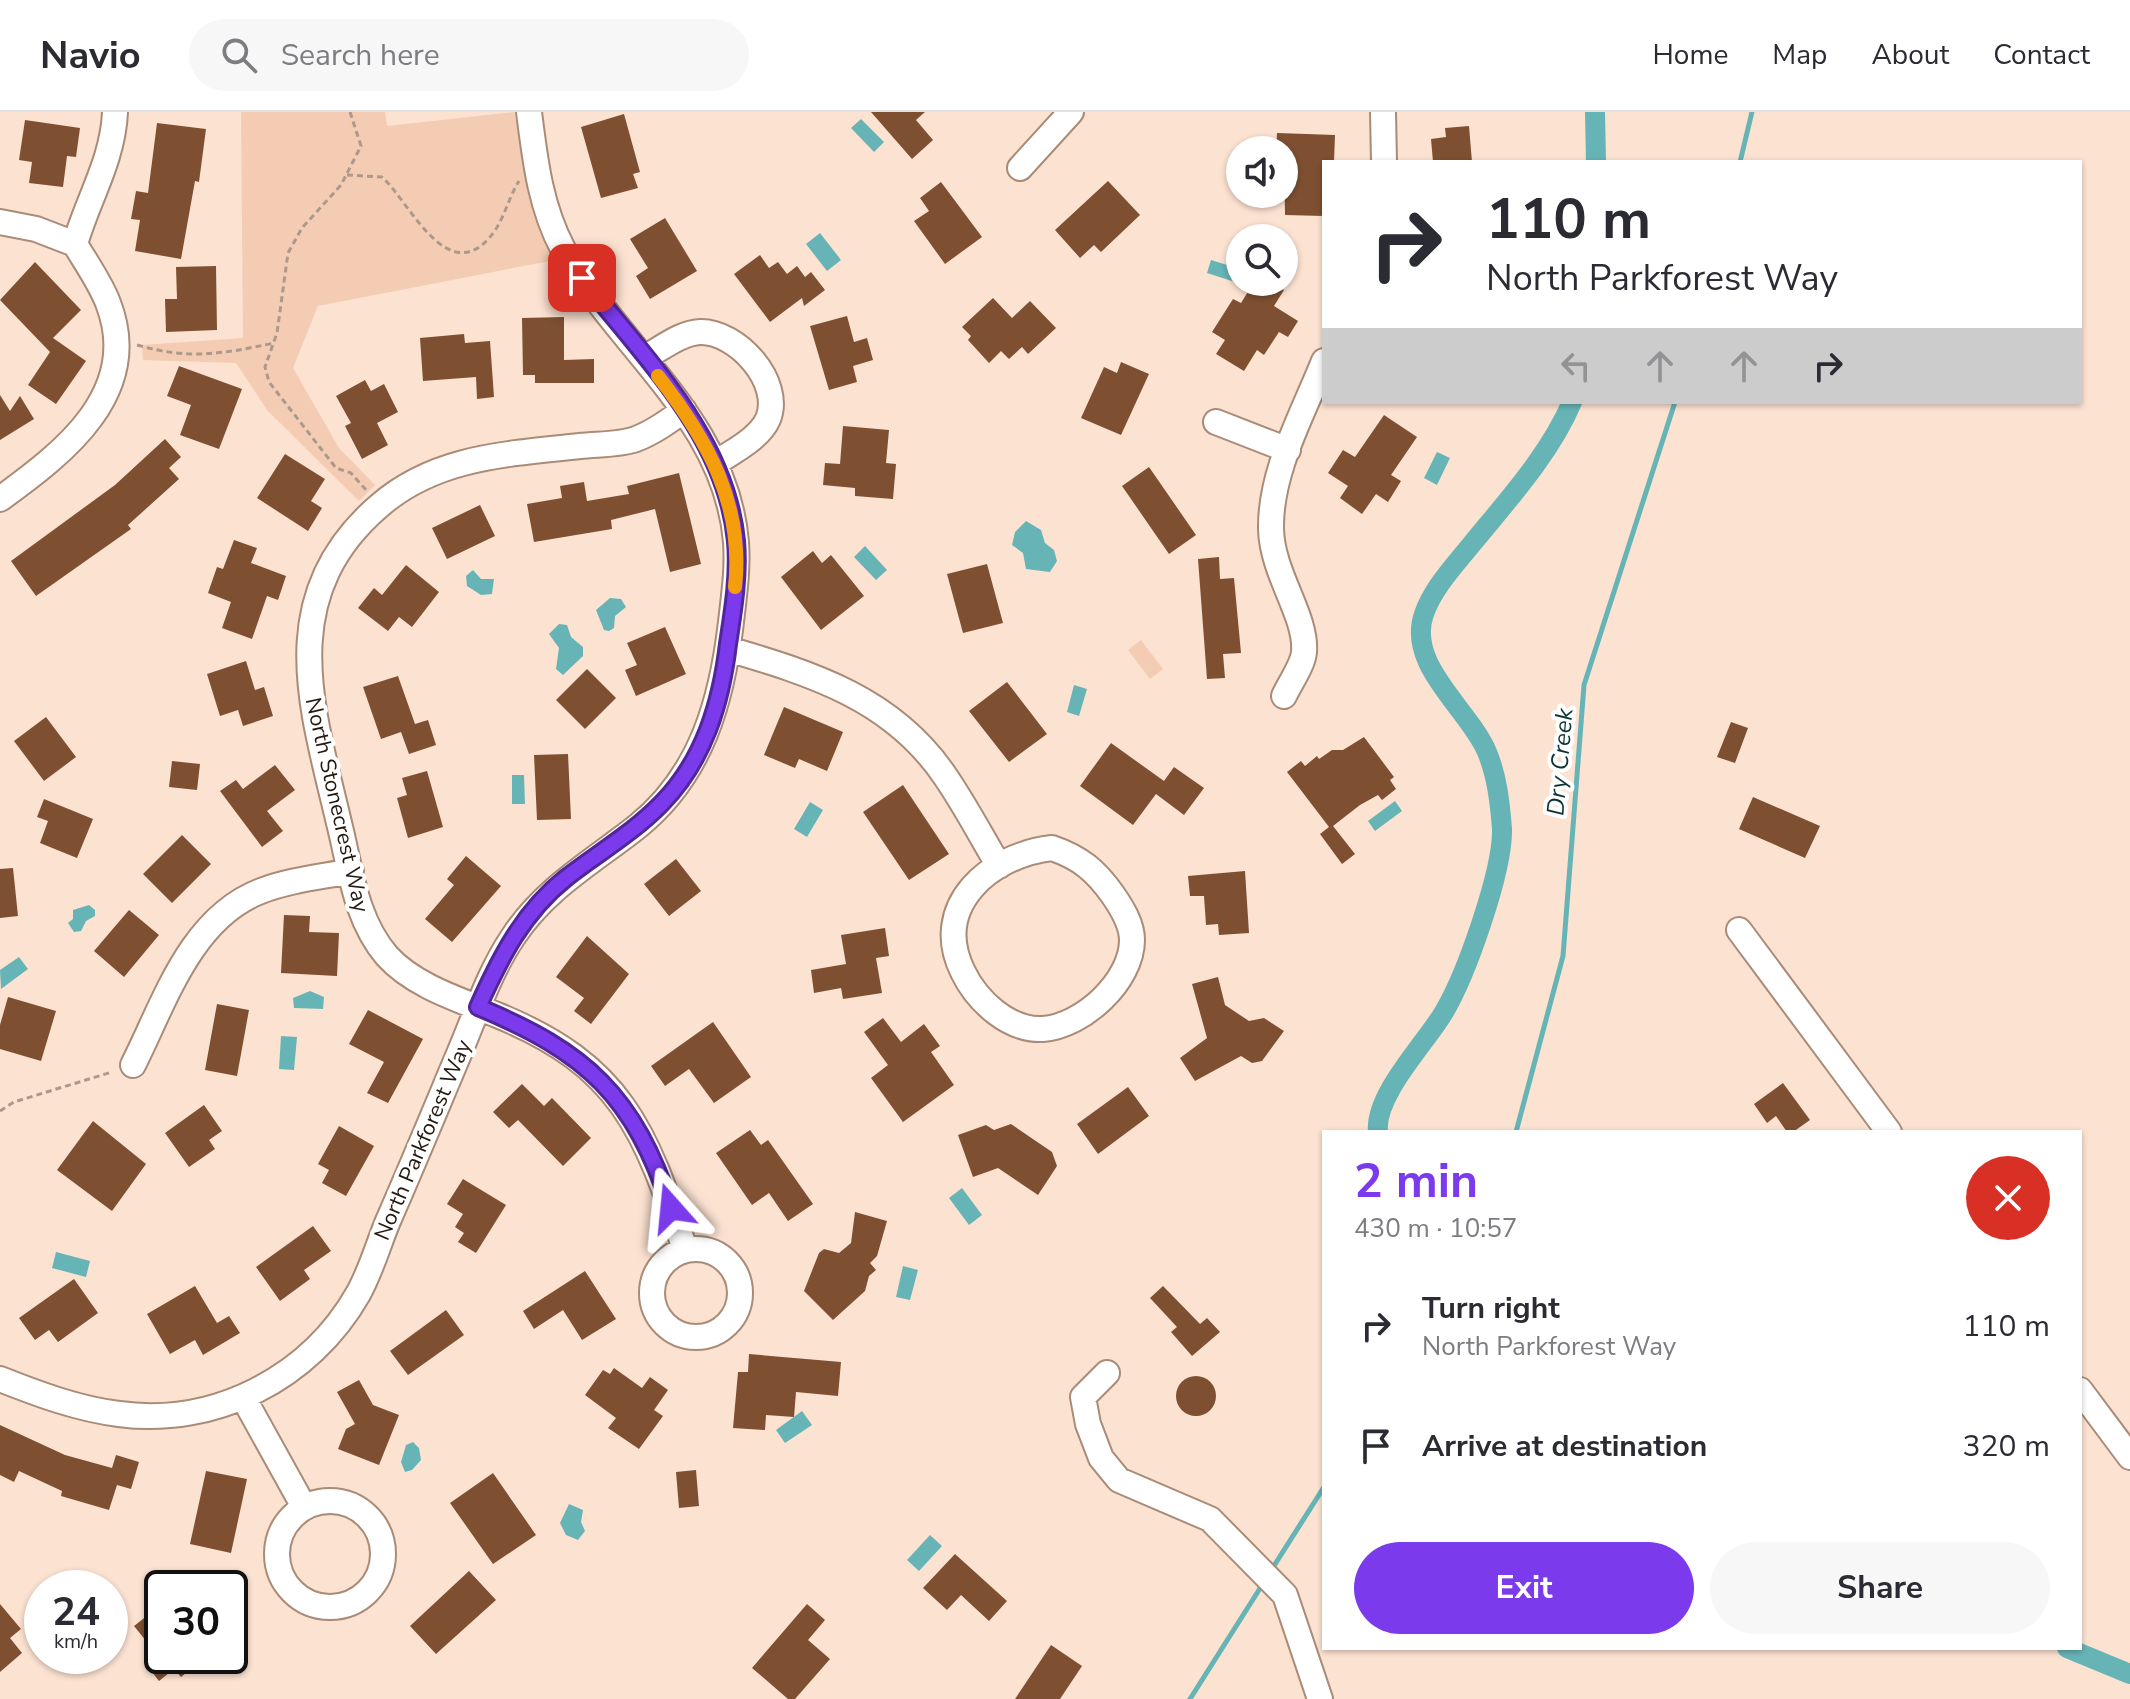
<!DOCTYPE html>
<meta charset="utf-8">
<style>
body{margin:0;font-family:"Nunito Sans",sans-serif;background:#f7f7f7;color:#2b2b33;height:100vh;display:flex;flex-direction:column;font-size:30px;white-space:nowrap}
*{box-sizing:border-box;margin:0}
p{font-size:26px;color:#7c7c81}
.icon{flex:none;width:44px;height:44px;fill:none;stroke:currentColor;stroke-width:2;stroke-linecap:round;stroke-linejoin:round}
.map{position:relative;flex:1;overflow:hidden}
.drawer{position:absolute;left:1322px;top:1018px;width:760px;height:520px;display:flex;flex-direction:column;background:#fff;border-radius:0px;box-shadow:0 2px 6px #0004}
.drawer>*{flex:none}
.top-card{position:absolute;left:1322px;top:48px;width:760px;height:244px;border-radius:0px;box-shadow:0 2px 6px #0004;background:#fff;color:#2b2b33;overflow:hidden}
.controls{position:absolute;left:1226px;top:24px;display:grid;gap:16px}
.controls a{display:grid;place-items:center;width:72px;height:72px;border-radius:50%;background:#fff;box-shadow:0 2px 6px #0004;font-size:40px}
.speed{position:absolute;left:24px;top:1458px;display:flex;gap:16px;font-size:40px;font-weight:700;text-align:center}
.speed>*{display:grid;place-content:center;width:104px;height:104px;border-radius:50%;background:#fff;box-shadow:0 2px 6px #0004;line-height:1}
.speed small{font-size:20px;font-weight:400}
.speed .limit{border:4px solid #111;border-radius:12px;background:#fff;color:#111}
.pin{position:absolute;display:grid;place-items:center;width:68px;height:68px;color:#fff;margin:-34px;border-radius:16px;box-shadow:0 4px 12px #0006}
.me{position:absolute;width:88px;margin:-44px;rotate:342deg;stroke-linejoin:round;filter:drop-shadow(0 0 6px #0008)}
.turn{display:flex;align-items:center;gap:28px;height:168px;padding:0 32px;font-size:36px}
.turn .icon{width:104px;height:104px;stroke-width:2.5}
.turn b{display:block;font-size:56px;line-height:68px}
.lanes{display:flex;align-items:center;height:76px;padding:0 32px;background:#0003;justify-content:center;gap:40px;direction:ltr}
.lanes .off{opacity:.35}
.round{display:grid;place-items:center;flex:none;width:84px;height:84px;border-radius:42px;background:#f7f7f7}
.head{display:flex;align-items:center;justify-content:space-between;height:136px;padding:0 32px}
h1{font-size:48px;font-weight:700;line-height:60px;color:#7c3aed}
.button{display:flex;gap:16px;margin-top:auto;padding:16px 32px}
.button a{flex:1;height:92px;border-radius:48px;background:#7c3aed;color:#fff;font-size:32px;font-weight:700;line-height:92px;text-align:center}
.button a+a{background:#f7f7f7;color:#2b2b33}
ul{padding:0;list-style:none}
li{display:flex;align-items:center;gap:24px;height:120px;padding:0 32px}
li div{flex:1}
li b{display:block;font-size:30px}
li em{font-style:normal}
header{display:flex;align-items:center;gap:48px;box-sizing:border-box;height:112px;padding:0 40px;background:#fff;border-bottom:2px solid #e1e1e2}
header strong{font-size:38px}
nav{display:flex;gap:44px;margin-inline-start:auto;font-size:28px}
.search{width:560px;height:72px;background:#f7f7f7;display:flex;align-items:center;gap:20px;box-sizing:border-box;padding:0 28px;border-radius:44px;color:#7c7c81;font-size:30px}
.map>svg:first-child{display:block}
</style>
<header>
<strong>Navio</strong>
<div class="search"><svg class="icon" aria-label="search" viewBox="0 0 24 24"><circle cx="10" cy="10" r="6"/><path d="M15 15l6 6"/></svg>Search here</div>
<nav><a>Home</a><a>Map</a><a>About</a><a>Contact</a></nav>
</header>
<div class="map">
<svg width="2130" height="1587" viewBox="0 0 2130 1587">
<rect width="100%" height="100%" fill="#fce2d1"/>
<path fill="#f4ccb3" d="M 241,0 L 385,0 L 387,14 L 514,0 L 533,98 L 555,148 L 318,194 L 293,256 L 339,336 L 375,373 L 359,389 L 267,298 L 236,251 L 143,248 L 142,233 L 243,226 Z
M 1141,528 L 1163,557 L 1150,567 L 1128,538 Z"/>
<path fill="#67b4b6" d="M 861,7 L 884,30 L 874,40 L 851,16 Z
M 820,121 L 841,148 L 827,159 L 806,132 Z
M 1211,148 L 1240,157 L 1241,172 L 1207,161 Z
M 1437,340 L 1450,346 L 1437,373 L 1424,366 Z
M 1026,409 L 1041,418 L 1045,431 L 1054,438 L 1057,449 L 1050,460 L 1026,457 L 1023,441 L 1012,433 L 1015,420 Z
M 865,434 L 887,458 L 876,468 L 854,445 Z
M 473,458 L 481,467 L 494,467 L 492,482 L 481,483 L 467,474 L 466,464 Z
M 610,486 L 621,487 L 626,495 L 615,504 L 614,516 L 609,519 L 604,518 L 596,498 Z
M 559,512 L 567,513 L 571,525 L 583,535 L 583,544 L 563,563 L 556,557 L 559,536 L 549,522 Z
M 1074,573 L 1087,577 L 1079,604 L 1067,600 Z
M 512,663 L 524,663 L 525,692 L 512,692 Z
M 1395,689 L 1402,699 L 1375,719 L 1368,709 Z
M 810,690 L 823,698 L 807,725 L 794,717 Z
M 89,793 L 95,798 L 95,804 L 86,809 L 81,819 L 74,820 L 68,811 L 73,807 L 73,798 Z
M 19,845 L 28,857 L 1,877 L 0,858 Z
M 310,879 L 324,885 L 323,897 L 294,896 L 293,886 Z
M 281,924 L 297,925 L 294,958 L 279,957 Z
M 962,1076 L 982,1103 L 969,1113 L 949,1086 Z
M 56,1140 L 90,1149 L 86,1165 L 52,1156 Z
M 903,1154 L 918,1158 L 910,1188 L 896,1185 Z
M 802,1299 L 812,1313 L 785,1331 L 776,1318 Z
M 413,1330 L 419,1336 L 421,1348 L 412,1358 L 405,1360 L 401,1350 L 406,1333 Z
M 569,1392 L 583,1398 L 581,1410 L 585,1419 L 578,1428 L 566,1423 L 560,1411 Z
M 930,1423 L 942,1434 L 919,1459 L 907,1448 Z"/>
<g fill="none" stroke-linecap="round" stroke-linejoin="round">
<path stroke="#67b4b6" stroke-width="5" d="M 1740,50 L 1752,0
M 1516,1020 L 1563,844 L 1584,573 L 1675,290
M 1272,1457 L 1324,1375
M 1190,1587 L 1264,1470"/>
<path stroke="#67b4b6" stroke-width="20" d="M 1595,0 L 1596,50
M 1378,1020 C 1374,983 1426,931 1444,900 C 1466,863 1503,759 1502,717 C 1500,691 1497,664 1487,640 C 1469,597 1406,553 1424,502 C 1433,476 1454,454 1471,433 C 1507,389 1550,342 1572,290
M 2067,1536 L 2130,1562"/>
</g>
<path fill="#7e5031" d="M 871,0 L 925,0 L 916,8 L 933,28 L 912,47 Z
M 624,2 L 640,60 L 633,62 L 638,76 L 601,86 L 581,15 Z
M 25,8 L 80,16 L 76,45 L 67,44 L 63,75 L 29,71 L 32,50 L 19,48 Z
M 157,11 L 206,17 L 199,70 L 195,69 L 181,147 L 135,139 L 140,108 L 131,107 L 136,79 L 148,81 Z
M 1469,14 L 1472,50 L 1433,50 L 1431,27 L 1446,25 L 1445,16 Z
M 1277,21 L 1335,23 L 1334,50 L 1324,50 L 1324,104 L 1285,103 L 1284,38 L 1276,38 Z
M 1108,69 L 1140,103 L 1101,140 L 1094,133 L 1080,146 L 1055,118 Z
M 941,70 L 982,125 L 945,152 L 914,109 L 929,99 L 920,86 Z
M 665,106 L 697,159 L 650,187 L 636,164 L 648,156 L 630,127 Z
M 760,143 L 769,156 L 778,150 L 787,162 L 797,154 L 805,165 L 811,160 L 825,178 L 804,194 L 802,186 L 770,210 L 734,162 Z
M 35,150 L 81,198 L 53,226 L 86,249 L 56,292 L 28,273 L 50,240 L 0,188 Z
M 216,154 L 217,218 L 166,220 L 165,187 L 177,187 L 176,155 Z
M 1254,170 L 1271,170 L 1284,178 L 1274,194 L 1298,209 L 1288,225 L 1279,220 L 1264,243 L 1257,238 L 1244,259 L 1216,242 L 1225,228 L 1212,220 L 1233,187 L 1241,191 Z
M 993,186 L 1012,206 L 1030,189 L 1056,216 L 1028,242 L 1022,235 L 1009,247 L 1001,239 L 989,251 L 968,228 L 971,224 L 962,215 Z
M 847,204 L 854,230 L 867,226 L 873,248 L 853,254 L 857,270 L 829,278 L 810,214 Z
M 564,205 L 564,248 L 594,247 L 594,271 L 535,271 L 535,263 L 523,263 L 522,206 Z
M 464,222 L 465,231 L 490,229 L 494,285 L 477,287 L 476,265 L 423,269 L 420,226 Z
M 1121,250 L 1149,262 L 1121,323 L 1081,306 L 1104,255 L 1117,261 Z
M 179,254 L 242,277 L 219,337 L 180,323 L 191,293 L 167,284 Z
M 365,268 L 371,279 L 384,272 L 398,300 L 377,311 L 388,333 L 362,347 L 345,314 L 351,311 L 336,284 Z
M 0,283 L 10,299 L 20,284 L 34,307 L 0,328 Z
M 1384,303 L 1417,325 L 1391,363 L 1401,369 L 1388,390 L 1376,382 L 1362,402 L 1340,386 L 1348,374 L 1328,361 L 1343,338 L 1355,345 Z
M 843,314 L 889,318 L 886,351 L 896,352 L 893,387 L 855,384 L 855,376 L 823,373 L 825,351 L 840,352 Z
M 165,327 L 181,345 L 169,356 L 179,367 L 128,413 L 131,417 L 36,484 L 11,449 L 115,373 Z
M 285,342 L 325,367 L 311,389 L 322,396 L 308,419 L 257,386 Z
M 1149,355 L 1196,423 L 1169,442 L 1122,374 Z
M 679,361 L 701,452 L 670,460 L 655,397 L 611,408 L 612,417 L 534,430 L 527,392 L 562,386 L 560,374 L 584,370 L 587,389 L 629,382 L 627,374 Z
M 480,393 L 495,424 L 447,447 L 432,416 Z
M 234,428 L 257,436 L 251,451 L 286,464 L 278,488 L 267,484 L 252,527 L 222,516 L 231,490 L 208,481 L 217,455 L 223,457 Z
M 813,439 L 822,451 L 831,443 L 864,484 L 821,518 L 781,465 Z
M 1219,445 L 1220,467 L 1234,466 L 1241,541 L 1223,542 L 1225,566 L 1207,567 L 1198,447 Z
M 987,452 L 1003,511 L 963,521 L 947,462 Z
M 406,453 L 439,480 L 412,515 L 399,505 L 388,519 L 358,496 L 374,476 L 382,483 Z
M 665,515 L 686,562 L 636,584 L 625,558 L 637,553 L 627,531 Z
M 246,549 L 255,578 L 264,575 L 273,604 L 243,614 L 238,598 L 220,604 L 207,562 Z
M 587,557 L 616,586 L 585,617 L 556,588 Z
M 398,564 L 415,612 L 428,608 L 436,633 L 409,642 L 401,620 L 381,627 L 363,575 Z
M 1007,570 L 1047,622 L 1009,650 L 969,599 Z
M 784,595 L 843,620 L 827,659 L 799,647 L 795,656 L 764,643 Z
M 46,605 L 76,645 L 44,669 L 14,629 Z
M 1731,610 L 1748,616 L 1735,651 L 1717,645 Z
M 1364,625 L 1394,665 L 1390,668 L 1396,677 L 1382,688 L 1378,683 L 1360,693 L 1333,714 L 1355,742 L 1342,752 L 1320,722 L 1329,715 L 1287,660 L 1301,649 L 1305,654 L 1317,644 L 1319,647 L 1332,638 L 1343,638 Z
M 1111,631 L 1164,669 L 1174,655 L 1204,676 L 1184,703 L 1156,682 L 1133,713 L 1080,674 Z
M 568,642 L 571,707 L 537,708 L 534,643 Z
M 172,649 L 200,652 L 197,678 L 169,675 Z
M 275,653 L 295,678 L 267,699 L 283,719 L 262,735 L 220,679 L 236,668 L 243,677 Z
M 427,659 L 443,715 L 408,726 L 397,686 L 407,683 L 402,666 Z
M 903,673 L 949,742 L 909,768 L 863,700 Z
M 1753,685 L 1820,714 L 1805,746 L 1739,717 Z
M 44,687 L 93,707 L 77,746 L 40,731 L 48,709 L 37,705 Z
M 182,723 L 211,752 L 172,791 L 143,762 Z
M 466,744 L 501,774 L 452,830 L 425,807 L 454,773 L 447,767 Z
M 676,747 L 701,779 L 669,804 L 644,772 Z
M 13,756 L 18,804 L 0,806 L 0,757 Z
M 1245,759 L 1249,821 L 1219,823 L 1218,812 L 1206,813 L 1204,784 L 1190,784 L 1188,764 Z
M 129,798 L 159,823 L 124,865 L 94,839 Z
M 284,803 L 310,804 L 309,820 L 339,821 L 337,864 L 281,861 Z
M 885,816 L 889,844 L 876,846 L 882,881 L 843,887 L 841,876 L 814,881 L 811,858 L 846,852 L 841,823 Z
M 587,824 L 629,862 L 591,912 L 574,899 L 584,886 L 556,865 Z
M 1218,865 L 1225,893 L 1249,909 L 1264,906 L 1284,919 L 1262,949 L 1252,951 L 1241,944 L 1195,969 L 1180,946 L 1207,926 L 1192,872 Z
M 8,885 L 56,899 L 41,949 L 0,937 L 0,913 Z
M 217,892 L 249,898 L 237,964 L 205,958 Z
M 368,898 L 423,927 L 388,991 L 367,981 L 384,950 L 349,932 Z
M 883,906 L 901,930 L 924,912 L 940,934 L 931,940 L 954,973 L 903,1010 L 871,966 L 888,953 L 864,920 Z
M 713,910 L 751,965 L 714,991 L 689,957 L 665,974 L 651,954 Z
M 1783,971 L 1810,1008 L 1793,1020 L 1787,1020 L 1776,1004 L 1767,1011 L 1754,992 Z
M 522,972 L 544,994 L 552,986 L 591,1026 L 563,1054 L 518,1008 L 509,1016 L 493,1000 Z
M 1128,975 L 1149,1004 L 1098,1042 L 1077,1012 Z
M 204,993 L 222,1019 L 209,1028 L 215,1037 L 189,1055 L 165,1021 Z
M 93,1009 L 146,1052 L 112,1099 L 57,1058 Z
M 1011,1012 L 1052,1040 L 1057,1054 L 1038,1083 L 998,1056 L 973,1065 L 958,1023 L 986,1013 L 994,1018 Z
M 339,1014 L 374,1034 L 346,1084 L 322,1071 L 329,1058 L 318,1052 Z
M 750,1018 L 761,1033 L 768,1028 L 813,1092 L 788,1109 L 769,1081 L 752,1093 L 716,1041 Z
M 463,1067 L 506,1093 L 476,1141 L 458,1130 L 464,1121 L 455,1115 L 463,1102 L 447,1092 Z
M 855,1100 L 887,1109 L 877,1144 L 870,1151 L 876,1158 L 869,1164 L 865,1179 L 833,1208 L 804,1179 L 819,1141 L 824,1137 L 839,1141 L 851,1131 Z
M 313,1114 L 331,1139 L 304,1158 L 310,1167 L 280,1189 L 256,1155 Z
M 585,1159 L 616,1207 L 582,1228 L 563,1198 L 534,1217 L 523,1199 Z
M 74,1167 L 98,1201 L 58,1230 L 49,1218 L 35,1228 L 19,1206 Z
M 195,1174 L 217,1211 L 229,1204 L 240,1221 L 203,1243 L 195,1228 L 170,1242 L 147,1202 Z
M 1163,1174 L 1200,1212 L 1207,1206 L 1220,1220 L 1192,1244 L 1171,1220 L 1177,1215 L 1150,1186 Z
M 446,1198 L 464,1223 L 408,1263 L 390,1239 Z
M 749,1242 L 841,1250 L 838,1284 L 796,1280 L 794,1305 L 766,1303 L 765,1318 L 733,1316 L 738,1260 L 748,1260 Z
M 614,1256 L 642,1276 L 650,1265 L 668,1278 L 654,1298 L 663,1304 L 639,1337 L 608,1316 L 616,1306 L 585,1283 L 603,1258 L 610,1262 Z
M1176 1284a20 20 0 1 1 40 0a20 20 0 1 1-40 0Z
M 359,1268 L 373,1293 L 399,1303 L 379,1353 L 338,1337 L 346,1317 L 355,1312 L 337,1280 Z
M 0,1313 L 65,1343 L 112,1356 L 116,1343 L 139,1350 L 131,1377 L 117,1373 L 109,1398 L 61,1384 L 62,1379 L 19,1359 L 14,1370 L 0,1363 Z
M 696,1358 L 699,1394 L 679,1396 L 676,1360 Z
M 206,1359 L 247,1367 L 231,1441 L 190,1432 Z
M 493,1361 L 536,1423 L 493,1452 L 450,1391 Z
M 955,1442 L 1007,1489 L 989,1509 L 961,1483 L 947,1498 L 923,1476 Z
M 469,1459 L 496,1488 L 436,1542 L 410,1514 Z
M 0,1492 L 21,1517 L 10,1526 L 22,1541 L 0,1560 Z
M 162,1492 L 162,1544 L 207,1544 L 181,1565 L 174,1557 L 159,1569 L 148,1555 L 159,1545 L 134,1514 Z
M 807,1492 L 825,1508 L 808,1528 L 830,1547 L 795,1587 L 788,1587 L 752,1556 Z
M 1051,1533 L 1082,1554 L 1060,1587 L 1015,1587 Z"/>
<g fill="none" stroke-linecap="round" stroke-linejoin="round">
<g stroke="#a98b77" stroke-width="28">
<path id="minor" d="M 1383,0 L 1384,50
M 1020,56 L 1071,0
M 0,110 L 36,117 L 75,132
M 75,132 C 88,87 113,48 115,0
M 644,246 C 661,237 680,221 700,220 C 737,219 783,270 768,307 C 759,327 733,339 716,351
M 684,298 C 669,309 654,320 636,327 C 620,333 597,332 580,334 C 509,342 436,344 379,394 C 272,486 313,599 340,715 C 351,760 356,808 387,844 C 414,874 460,888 497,903 C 622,954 645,1018 685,1137
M 1216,310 L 1288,338
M 0,387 C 64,341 143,280 108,191 C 100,170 86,151 75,132
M 728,537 C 813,562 893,587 945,664 C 965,693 981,724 999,754
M 1284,584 C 1290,571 1303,553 1304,540 C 1307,504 1272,462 1271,417 C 1270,359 1303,302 1324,249
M 1052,736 C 1081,746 1096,759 1113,783 C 1122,796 1132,812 1132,828 C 1132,869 1083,914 1043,917 C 1009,919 977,889 963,860 C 930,794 990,743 1052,736 Z
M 1739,818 L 1889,1020
M 133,953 C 164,892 190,806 261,779 C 289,768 321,765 351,759
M652 1181a44 44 0 1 1 88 0a44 44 0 1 1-88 0Z
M 1107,1261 L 1083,1285 L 1088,1312 L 1101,1346 L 1119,1368 L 1210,1407 L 1285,1483 L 1320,1587
M 0,1267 C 38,1282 78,1297 119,1302 C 215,1315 310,1266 358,1182 C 371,1159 378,1133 388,1109 C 413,1052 437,994 461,937 C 477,899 490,859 513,825 C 545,776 594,749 638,714 C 702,662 722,588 731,510 C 734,483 738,457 736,430 C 726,308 619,237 563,137 C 540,94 535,47 529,0
M 2080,1278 L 2130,1345
M 243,1285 L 304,1395
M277 1442a53 53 0 1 1 106 0a53 53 0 1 1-106 0Z"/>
</g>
<path stroke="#ad998b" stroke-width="3" stroke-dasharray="6 4" stroke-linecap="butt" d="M 350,0 L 361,34 L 341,73 L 302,116 L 288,141 L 277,221 L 265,255 L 269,270 L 336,356 L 351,361 L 367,379
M 347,63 L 382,65 C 410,90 449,181 494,120 C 505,104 509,85 519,69
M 137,233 C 189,248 222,242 274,231
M 0,999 L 14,990 L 112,960"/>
<use href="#minor" stroke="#fff" stroke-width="24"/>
</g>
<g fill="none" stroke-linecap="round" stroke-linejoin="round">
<g stroke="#51269a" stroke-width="20">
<path id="route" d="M 582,166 C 644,246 726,324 736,429 C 739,464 733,499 728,532 C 721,591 704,648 662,691 C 633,721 598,741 566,766 C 523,800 500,846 478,895 C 587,940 634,984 671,1096"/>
</g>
<use href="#route" stroke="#7c3aed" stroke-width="14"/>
<path stroke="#f59e0b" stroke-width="14" d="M 658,264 C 707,327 744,392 735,475"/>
</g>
<g text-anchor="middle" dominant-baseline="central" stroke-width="8" stroke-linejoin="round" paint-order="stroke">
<g font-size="22" fill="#241911" stroke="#fff">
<text transform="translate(337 693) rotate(77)">North Stonecrest Way</text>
<text transform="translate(423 1028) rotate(-67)">North Parkforest Way</text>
</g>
<g font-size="24" font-style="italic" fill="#0c3334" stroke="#fff">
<text transform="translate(1560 650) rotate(-85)">Dry Creek</text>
</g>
</g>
</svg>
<div class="controls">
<a><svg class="icon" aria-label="sound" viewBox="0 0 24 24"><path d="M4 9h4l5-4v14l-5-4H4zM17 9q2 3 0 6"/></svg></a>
<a><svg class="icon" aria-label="search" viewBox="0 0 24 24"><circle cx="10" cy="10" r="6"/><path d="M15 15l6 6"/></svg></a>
</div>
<div class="speed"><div>24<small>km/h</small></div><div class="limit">30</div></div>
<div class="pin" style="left:582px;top:166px;background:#d93025"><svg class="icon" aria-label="arrive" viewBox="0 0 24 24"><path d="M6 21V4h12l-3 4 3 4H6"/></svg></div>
<svg class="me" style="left:671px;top:1096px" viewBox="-20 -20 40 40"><path d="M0-17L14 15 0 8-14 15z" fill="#7c3aed" stroke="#fff" stroke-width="4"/></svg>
<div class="top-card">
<div class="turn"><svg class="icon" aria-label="right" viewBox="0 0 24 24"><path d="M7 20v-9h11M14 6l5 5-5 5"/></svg><div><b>110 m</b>North Parkforest Way</div></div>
<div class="lanes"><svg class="icon off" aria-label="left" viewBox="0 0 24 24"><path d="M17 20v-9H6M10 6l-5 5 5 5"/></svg><svg class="icon off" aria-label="ahead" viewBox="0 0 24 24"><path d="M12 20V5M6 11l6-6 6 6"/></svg><svg class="icon off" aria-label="ahead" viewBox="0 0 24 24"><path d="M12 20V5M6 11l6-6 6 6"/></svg><svg class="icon" aria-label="right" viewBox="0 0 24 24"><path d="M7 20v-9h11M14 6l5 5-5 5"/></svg></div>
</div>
<section class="drawer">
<div class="head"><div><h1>2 min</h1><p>430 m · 10:57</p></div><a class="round" style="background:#d93025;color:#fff"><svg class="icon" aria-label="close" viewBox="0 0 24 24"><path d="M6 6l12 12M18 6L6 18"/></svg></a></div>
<ul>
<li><svg class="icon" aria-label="right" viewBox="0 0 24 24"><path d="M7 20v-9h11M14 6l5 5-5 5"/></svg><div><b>Turn right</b><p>North Parkforest Way</p></div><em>110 m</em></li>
<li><svg class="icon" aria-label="arrive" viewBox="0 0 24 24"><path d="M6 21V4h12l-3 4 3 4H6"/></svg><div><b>Arrive at destination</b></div><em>320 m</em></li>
</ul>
<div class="button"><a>Exit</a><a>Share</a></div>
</section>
</div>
